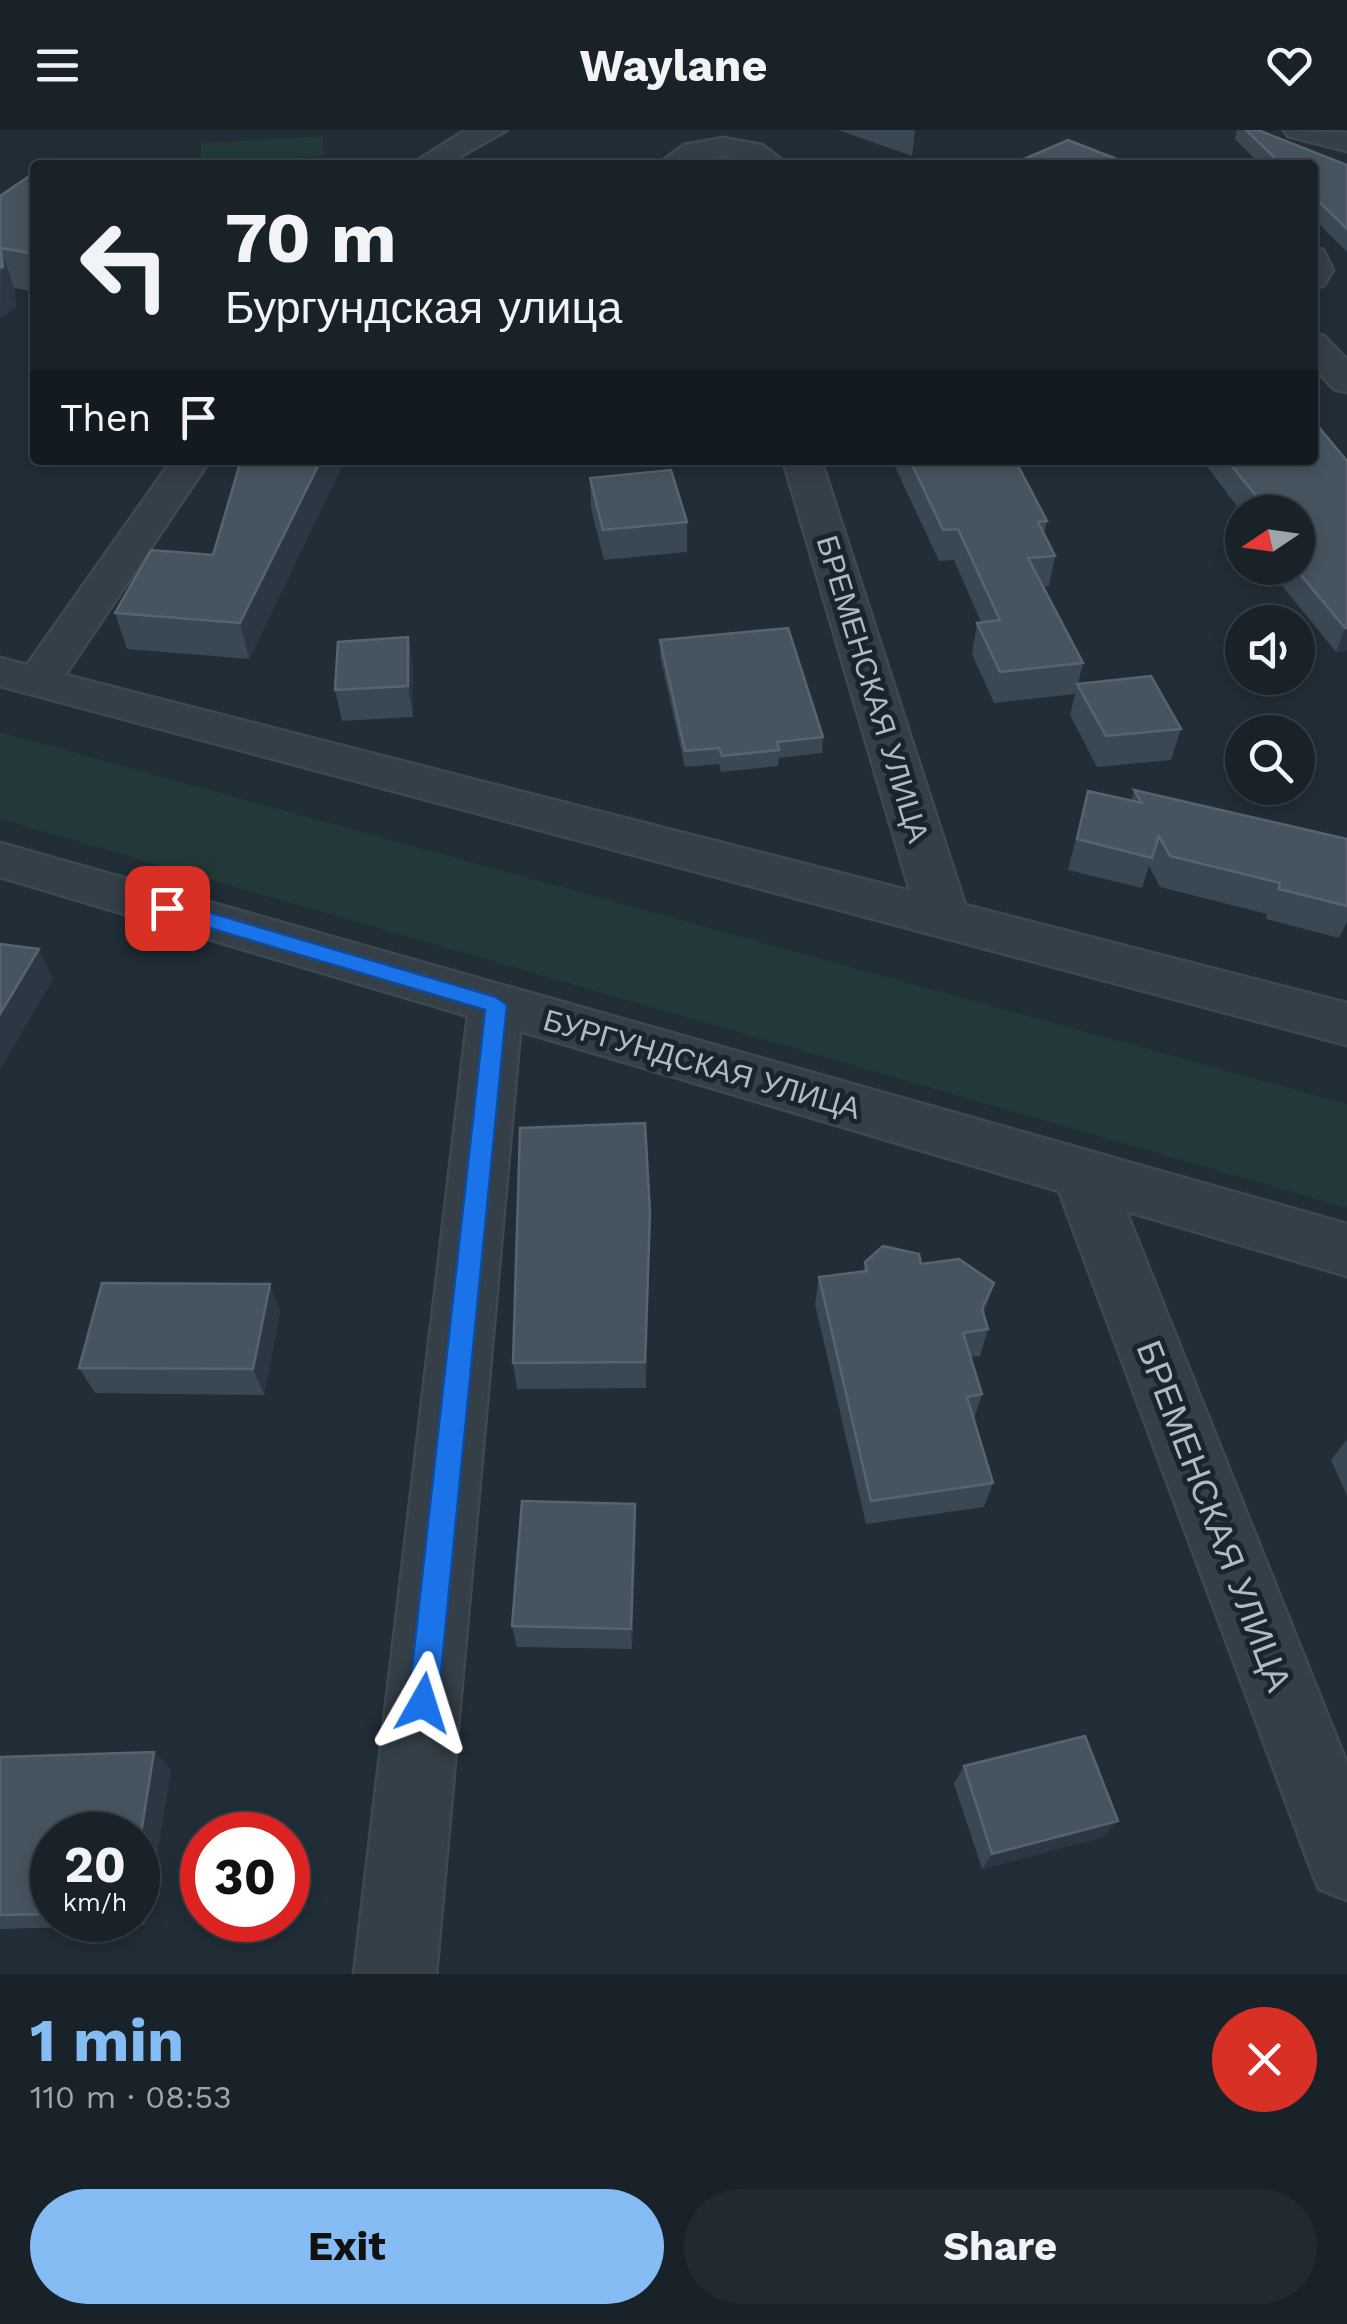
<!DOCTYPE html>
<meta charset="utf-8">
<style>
body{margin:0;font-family:"Work Sans",sans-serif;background:#222a31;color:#f1f3f6;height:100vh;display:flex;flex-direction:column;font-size:38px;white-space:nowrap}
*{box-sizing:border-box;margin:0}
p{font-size:32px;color:#9fa4a8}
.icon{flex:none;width:55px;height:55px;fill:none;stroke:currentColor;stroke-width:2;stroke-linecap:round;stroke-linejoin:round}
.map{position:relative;height:1844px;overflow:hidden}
.drawer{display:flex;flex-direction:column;background:#192229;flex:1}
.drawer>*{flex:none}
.banner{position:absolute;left:30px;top:30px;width:1288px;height:305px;border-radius:10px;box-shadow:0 5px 15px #0003,0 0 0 2px #373f46;background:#192229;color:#f1f3f6;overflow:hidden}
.needle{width:65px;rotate:257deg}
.tools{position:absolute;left:1225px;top:365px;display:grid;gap:20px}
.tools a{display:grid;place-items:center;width:90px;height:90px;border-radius:50%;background:#192229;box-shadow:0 5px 15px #0003,0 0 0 2px #373f46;font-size:50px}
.speed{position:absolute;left:30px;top:1682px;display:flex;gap:20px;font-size:50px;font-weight:700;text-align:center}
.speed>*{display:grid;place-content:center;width:130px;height:130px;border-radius:50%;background:#192229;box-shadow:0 5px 15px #0003,0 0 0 2px #373f46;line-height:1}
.speed small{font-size:25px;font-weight:400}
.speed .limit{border:15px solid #d22;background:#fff;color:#111}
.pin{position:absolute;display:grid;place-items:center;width:85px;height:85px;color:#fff;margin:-42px;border-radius:20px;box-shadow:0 5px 15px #0006}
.me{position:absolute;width:110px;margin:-55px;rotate:6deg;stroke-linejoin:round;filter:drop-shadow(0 0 8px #0008)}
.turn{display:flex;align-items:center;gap:35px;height:210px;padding:0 30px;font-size:45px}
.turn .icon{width:130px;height:130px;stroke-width:2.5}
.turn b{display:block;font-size:70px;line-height:85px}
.then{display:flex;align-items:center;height:95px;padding:0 30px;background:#0003;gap:20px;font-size:38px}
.round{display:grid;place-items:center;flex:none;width:105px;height:105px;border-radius:52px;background:#222a31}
.headline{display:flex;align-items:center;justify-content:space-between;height:170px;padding:0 30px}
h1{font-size:60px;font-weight:700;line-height:75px;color:#85bcf3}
.action{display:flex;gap:20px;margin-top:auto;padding:20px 30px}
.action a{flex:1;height:115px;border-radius:60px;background:#85bcf3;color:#111;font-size:40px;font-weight:700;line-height:115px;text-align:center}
.action a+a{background:#222a31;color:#f1f3f6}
header{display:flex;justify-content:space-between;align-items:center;height:130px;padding:0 30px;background:#192229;font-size:45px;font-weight:700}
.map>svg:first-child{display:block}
</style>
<header><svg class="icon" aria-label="menu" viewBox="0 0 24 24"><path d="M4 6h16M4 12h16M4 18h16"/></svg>Waylane<svg class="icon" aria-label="heart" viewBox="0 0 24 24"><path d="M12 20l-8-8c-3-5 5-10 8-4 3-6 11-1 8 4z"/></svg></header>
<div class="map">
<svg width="1347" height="1844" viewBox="0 0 1347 1844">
<rect width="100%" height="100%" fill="#212d37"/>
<path fill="#233838" d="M 323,6 L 324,26 L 200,34 L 201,13 Z
M 0,602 L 1347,974 L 1347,1078 L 0,689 Z"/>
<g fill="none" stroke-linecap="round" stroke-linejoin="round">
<g stroke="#3e4851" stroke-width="5">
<path id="street" d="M 466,0 L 507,0 L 445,35 L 410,35 Z
M 1284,0 L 1347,3 L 1347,21 L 1288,6 Z
M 723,8 L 762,15 L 789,35 L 755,35 L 723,25 L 690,35 L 657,35 L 684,15 Z
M 1312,117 L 1323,120 L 1333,140 L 1324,155 L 1312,158 Z
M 1312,203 L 1324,206 L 1347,230 L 1347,262 L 1334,259 L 1312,235 Z
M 172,330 L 210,330 L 65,545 L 910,761 L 783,330 L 821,330 L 965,775 L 1347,873 L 1347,915 L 0,556 L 0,528 L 27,535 Z
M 0,713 L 1347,1094 L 1347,1146 L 1126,1081 L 1347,1634 L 1347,1770 L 1319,1759 L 1308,1731 L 1059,1061 L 520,901 L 436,1844 L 354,1844 L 468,886 L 0,747 Z"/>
</g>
<use href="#street" fill="#353f48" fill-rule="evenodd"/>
</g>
<path fill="#3a4853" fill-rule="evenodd" d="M 838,0 L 915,0 L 912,26 Z
M 1237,0 L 1258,0 L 1347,35 L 1347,122 L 1312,87 L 1312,35 L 1261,35 L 1235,9 Z
M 35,42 L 35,162 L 14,158 L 16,177 L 0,188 L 0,66 Z
M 241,330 L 345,330 L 249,529 L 127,519 L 115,483 L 213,425 Z
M 892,330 L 1015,330 L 1047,391 L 1044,404 L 1055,426 L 1049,456 L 1043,457 L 1083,533 L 1078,554 L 1181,599 L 1171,630 L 1097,637 L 1070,585 L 1075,564 L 994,573 L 972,524 L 977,493 L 981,492 L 954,430 L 939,431 Z
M 1131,330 L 1347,331 L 1347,521 L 1336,522 L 1279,452 L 1284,438 L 1298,438 L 1298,382 L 1242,383 L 1202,330 L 1136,337 Z
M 590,348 L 687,392 L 687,422 L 604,430 L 591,378 Z
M 408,507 L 413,538 L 413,587 L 342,591 L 335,560 Z
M 660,510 L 823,607 L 822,623 L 779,628 L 778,636 L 721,642 L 719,634 L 685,637 L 660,526 Z
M 1134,660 L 1347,709 L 1347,792 L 1339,808 L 1266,789 L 1267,784 L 1160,757 L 1149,736 L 1142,758 L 1068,740 L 1088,661 L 1131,671 Z
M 650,1083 L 646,1258 L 517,1259 L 513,1233 Z
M 865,1132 L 921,1134 L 994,1153 L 984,1185 L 988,1199 L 980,1226 L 970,1227 L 982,1264 L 974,1289 L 993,1353 L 984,1377 L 866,1394 L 815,1174 L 819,1147 L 863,1142 Z
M 280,1181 L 264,1265 L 95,1263 L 79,1238 Z
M 1347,1309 L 1347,1366 L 1331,1330 Z
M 635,1374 L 636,1398 L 632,1519 L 517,1517 L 512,1496 Z
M 154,1622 L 171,1640 L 145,1795 L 0,1799 L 0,1627 ZM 52,1705 L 138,1705 L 138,1790 L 52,1790 Z
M 964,1636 L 1103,1707 L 982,1739 L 954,1654 Z"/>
<path fill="#2b3843" d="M 1,118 L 14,158 L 16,177 L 0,188 Z
M 321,330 L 345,330 L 249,529 L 240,493 Z
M 1345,498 L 1347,498 L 1347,521 L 1336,522 Z
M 408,507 L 413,538 L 413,587 L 408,556 Z
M 39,819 L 53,849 L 0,940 L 0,884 Z
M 650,1083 L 650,1111 L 646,1258 L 645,1232 Z
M 994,1153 L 986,1180 L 974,1205 L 982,1179 Z
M 270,1154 L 280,1181 L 264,1265 L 253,1239 Z
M 635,1374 L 636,1398 L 632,1519 L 631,1499 Z
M 154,1622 L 171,1640 L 145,1795 L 138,1789 L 138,1722 Z
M 1118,1691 L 1103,1707 L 982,1739 L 992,1724 Z"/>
<path fill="#465460" stroke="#57646f" stroke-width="2.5" d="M 1246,0 L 1258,0 L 1347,35 L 1347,99 L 1312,65 L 1312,35 L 1282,35 Z
M 1068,10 L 1132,35 L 1010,35 Z
M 35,42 L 35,124 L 1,118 L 3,137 L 0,138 L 0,66 Z
M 1312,289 L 1347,331 L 1347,498 L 1345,498 L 1295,438 L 1298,438 L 1298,427 L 1303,426 L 1298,419 L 1298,382 L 1269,382 L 1227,330 L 1312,330 Z
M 241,330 L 321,330 L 240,493 L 115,483 L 151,420 L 213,425 Z
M 910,330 L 1015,330 L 1047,391 L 1038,392 L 1055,426 L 1028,428 L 1083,533 L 1000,542 L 977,493 L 1000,490 L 958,399 L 943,400 Z
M 671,340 L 687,392 L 603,400 L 590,348 Z
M 788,498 L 823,607 L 777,612 L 779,620 L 722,626 L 719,618 L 685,621 L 660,510 Z
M 408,507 L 408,556 L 335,560 L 338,512 Z
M 1151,546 L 1181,599 L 1106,606 L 1077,554 Z
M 1134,660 L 1347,709 L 1347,776 L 1279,759 L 1280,753 L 1170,726 L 1159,706 L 1152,728 L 1077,709 L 1088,661 L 1142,673 Z
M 0,814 L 39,819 L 0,884 Z
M 645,993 L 650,1083 L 645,1232 L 513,1233 L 520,998 Z
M 883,1116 L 919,1124 L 921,1134 L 959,1129 L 994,1153 L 982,1179 L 988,1199 L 963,1203 L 982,1264 L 967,1267 L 993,1353 L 871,1371 L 819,1147 L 867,1141 L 865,1132 Z
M 102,1153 L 270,1154 L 253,1239 L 79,1238 Z
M 522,1371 L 635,1374 L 631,1499 L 512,1496 Z
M 1085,1606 L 1118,1691 L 992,1724 L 964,1636 Z
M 154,1622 L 138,1722 L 138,1705 L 52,1705 L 52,1784 L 0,1785 L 0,1627 Z"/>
<path fill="#1a73e8" stroke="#114b97" stroke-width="2.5" d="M 167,770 L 496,867 L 507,875 L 438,1573 L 434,1583 L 423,1588 L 412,1583 L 408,1573 L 485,880 L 159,783 L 159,773 Z"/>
<g text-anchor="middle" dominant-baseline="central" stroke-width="10" stroke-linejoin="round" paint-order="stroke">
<g font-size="30" fill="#afbac4" stroke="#1a242c">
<text transform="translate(873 559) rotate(73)">БРЕМЕНСКАЯ УЛИЦА</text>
<text transform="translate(702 934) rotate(16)">БУРГУНДСКАЯ УЛИЦА</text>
</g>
<g font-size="35" fill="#afbac4" stroke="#1a242c">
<text transform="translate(1214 1386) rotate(69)">БРЕМЕНСКАЯ УЛИЦА</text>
</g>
</g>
</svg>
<div class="tools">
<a><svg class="needle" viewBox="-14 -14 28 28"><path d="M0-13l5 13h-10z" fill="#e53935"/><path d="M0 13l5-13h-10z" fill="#9fa4a8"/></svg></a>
<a><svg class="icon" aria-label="sound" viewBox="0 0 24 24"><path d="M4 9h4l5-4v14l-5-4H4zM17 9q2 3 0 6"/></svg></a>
<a><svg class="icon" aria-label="search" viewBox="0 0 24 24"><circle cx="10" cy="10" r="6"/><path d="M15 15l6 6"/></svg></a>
</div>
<div class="speed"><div>20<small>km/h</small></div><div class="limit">30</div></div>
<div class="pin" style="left:167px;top:778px;background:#d93025"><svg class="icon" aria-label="arrive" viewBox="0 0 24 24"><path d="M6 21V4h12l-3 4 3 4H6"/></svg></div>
<svg class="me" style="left:423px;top:1573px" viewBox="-20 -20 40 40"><path d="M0-17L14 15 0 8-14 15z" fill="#1a73e8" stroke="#fff" stroke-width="4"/></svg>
<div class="banner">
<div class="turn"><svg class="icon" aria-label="left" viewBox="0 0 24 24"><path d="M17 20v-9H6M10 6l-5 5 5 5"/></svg><div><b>70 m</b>Бургундская улица</div></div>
<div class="then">Then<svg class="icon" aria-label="arrive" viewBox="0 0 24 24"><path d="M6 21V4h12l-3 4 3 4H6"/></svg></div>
</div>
</div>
<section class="drawer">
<div class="headline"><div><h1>1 min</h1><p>110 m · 08:53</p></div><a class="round" style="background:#d93025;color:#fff"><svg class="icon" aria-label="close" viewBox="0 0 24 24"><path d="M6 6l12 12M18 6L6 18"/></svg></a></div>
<div class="action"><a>Exit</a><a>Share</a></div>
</section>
